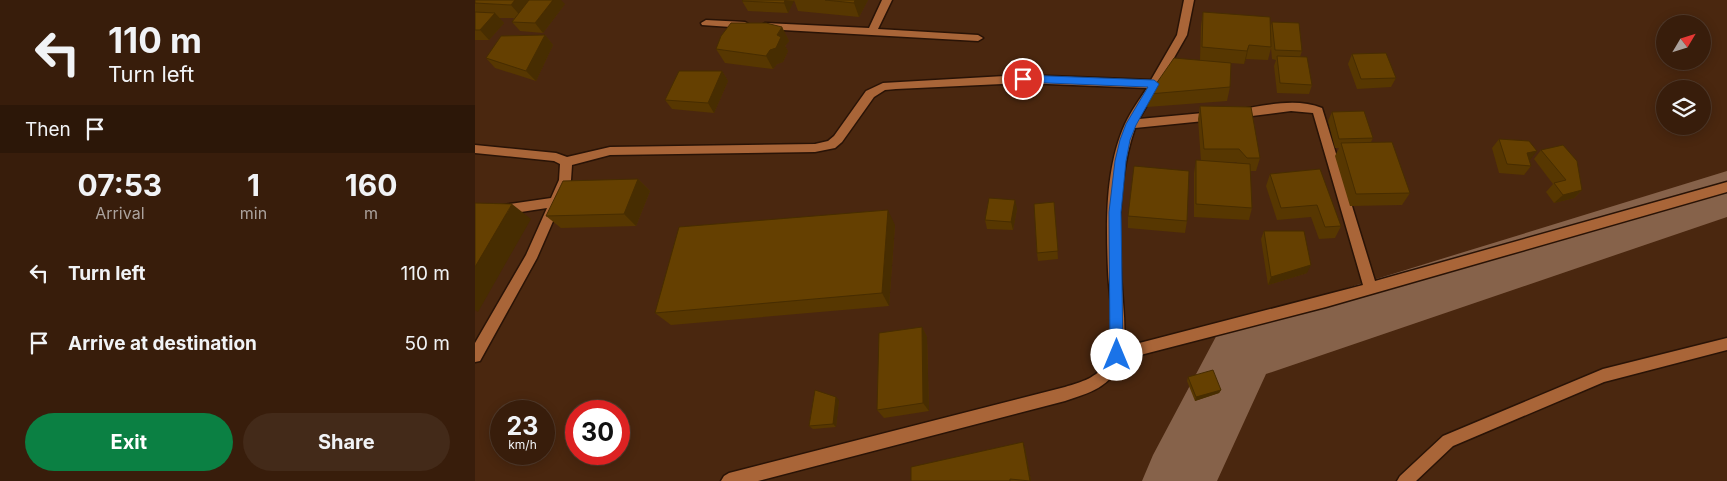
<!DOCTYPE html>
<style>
body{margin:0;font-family:Inter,sans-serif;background:#432a19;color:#f1f3f6;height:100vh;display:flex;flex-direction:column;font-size:19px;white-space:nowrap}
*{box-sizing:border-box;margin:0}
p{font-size:16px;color:#aba29d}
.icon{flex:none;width:28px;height:28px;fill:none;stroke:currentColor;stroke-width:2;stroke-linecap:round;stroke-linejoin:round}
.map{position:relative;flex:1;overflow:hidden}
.panel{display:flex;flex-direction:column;background:#381d0b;width:475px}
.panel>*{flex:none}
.guide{background:#381d0b;color:#f1f3f6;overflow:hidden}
.needle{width:32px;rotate:52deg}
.fabs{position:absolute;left:1181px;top:15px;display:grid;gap:10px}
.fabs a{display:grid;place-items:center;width:55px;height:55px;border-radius:50%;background:#381d0b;box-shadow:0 2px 12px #0003,0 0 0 1px #523b2c;font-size:25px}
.speed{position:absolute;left:15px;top:400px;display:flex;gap:10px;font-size:25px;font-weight:700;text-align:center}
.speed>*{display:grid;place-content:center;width:65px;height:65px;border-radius:50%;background:#381d0b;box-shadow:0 2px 12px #0003,0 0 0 1px #523b2c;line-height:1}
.speed small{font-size:12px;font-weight:400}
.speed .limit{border:8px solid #d22;background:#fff;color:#111}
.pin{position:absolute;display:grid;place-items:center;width:42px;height:42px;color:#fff;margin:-21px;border:2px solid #fff;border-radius:50%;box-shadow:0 1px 5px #0007}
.me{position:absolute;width:55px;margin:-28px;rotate:0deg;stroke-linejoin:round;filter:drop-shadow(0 0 4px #0008)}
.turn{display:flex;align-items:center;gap:18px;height:105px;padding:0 25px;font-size:22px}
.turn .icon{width:65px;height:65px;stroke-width:2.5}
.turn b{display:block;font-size:35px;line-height:42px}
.then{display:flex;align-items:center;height:48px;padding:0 25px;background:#0003;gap:10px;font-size:19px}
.eta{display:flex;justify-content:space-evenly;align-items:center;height:85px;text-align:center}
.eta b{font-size:30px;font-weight:700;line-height:35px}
.action{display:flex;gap:10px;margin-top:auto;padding:10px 25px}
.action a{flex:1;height:58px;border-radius:30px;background:#0b8043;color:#fff;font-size:20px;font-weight:700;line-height:58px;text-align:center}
.action a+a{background:#432a19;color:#f1f3f6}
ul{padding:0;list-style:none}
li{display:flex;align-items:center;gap:15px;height:70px;padding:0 25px}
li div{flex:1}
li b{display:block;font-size:19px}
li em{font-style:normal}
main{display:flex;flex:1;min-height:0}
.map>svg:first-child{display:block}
</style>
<main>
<section class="panel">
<div class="guide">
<div class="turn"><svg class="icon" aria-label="left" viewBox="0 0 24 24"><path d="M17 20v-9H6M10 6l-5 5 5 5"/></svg><div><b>110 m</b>Turn left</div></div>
<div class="then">Then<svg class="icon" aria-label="arrive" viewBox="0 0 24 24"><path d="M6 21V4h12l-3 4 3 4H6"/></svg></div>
</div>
<div class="eta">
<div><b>07:53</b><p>Arrival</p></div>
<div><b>1</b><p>min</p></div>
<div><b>160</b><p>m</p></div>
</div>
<ul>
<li><svg class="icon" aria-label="left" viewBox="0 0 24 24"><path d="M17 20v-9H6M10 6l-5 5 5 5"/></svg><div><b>Turn left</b></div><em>110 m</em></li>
<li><svg class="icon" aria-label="arrive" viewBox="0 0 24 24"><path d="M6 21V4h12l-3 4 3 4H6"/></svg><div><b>Arrive at destination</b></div><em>50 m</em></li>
</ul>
<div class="action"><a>Exit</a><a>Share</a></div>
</section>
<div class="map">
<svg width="1252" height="481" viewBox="0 0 1252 481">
<rect width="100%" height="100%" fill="#4a270f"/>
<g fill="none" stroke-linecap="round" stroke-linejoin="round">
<path fill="#86624a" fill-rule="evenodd" d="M 1252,171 L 1252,217 L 791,374 L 742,481 L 667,481 L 678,455 L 745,329 L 768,320 Z"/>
<g stroke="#291306" stroke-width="3">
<path id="minor" d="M 407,0 L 417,0 L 403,29 L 503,35 L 508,38 L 503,41 L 290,29 L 285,26 L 290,23 L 394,28 Z
M 709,0 L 719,0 L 712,35 L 664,119 L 739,112 L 745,116 L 739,120 L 660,128 C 644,174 643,225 646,273 C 647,298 651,322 649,347 L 888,285 L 838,113 L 816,111 L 761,118 L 756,114 L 761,110 C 789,106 820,97 847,108 L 900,281 L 1252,182 L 1252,192 L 851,307 L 646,360 C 637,387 614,393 590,401 L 283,481 L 246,481 L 249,476 L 254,473 L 590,387 C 606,382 623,378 631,362 C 643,338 634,297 633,271 C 631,223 630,168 650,124 C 656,111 665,99 672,88 L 548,83 L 421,89 L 410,90 L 399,97 L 367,142 L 360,148 L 340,152 L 135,155 L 97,165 L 96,180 L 62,258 L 5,361 L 0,362 L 0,343 L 51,255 L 72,208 L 0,219 L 0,209 L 76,198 L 84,180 L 85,164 L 79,161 L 0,153 L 0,145 L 81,153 L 92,157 L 135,147 L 340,144 L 353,141 L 359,136 L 391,91 L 408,83 L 548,75 L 676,80 L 702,35 Z
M 231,20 L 270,22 L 275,25 L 270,28 L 227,25 L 226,23 Z
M 1252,338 L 1252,350 L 1129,382 L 978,446 L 941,481 L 922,481 L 925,476 L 968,436 L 1128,369 Z"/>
</g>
<use href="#minor" fill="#a96538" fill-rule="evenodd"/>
</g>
<path fill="#573701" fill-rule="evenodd" d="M 0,0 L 90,4 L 68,33 L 45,31 L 37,22 L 39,18 L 24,18 L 29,23 L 14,40 L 0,40 Z
M 268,0 L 393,0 L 384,17 L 323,11 L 319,0 L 313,13 L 273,11 L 267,1 Z
M 728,12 L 795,28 L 797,22 L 827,51 L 825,57 L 837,85 L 834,94 L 802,93 L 799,66 L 801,60 L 797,59 L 796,48 L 793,60 L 771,59 L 769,64 L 756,63 L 755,87 L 752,101 L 672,107 L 674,94 L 725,60 L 726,26 Z
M 307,27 L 314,41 L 310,46 L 313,51 L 308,62 L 302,64 L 298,69 L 250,63 L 241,49 Z
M 70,35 L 78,45 L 61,81 L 20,68 L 11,58 Z
M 877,54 L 921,78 L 916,87 L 882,89 L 873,64 Z
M 247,71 L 253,81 L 239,113 L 197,109 L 190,100 Z
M 725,106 L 785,158 L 781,171 L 775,171 L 777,208 L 774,220 L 719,217 L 719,173 L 721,160 L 726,161 L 723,119 ZM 742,162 L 761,162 L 762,163 Z
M 857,112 L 898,138 L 896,142 L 935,193 L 927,205 L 875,206 L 860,156 L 864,148 L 860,148 L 853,121 Z
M 1024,139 L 1056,166 L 1049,175 L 1024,173 L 1017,148 Z
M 1066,150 L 1107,190 L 1099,198 L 1079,203 L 1071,192 L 1078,184 L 1059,159 Z
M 845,169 L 866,226 L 860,238 L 844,239 L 836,217 L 802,220 L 791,186 L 795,174 Z
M 163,179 L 175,191 L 161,226 L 86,228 L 71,216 Z
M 579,202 L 583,259 L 563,261 L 562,253 Z
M 542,209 L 538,230 L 512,229 L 510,220 Z
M 653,216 L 712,221 L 710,233 L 653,228 Z
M 420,225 L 414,306 L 196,325 L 180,313 Z
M 789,231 L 832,273 L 793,285 L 786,239 Z
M 447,327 L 452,337 L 454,411 L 409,418 L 402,410 Z
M 713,377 L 746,390 L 744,393 L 720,401 L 712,381 Z
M 364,400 L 361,427 L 338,429 L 334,426 Z
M 548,442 L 550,449 L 556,481 L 436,481 Z"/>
<path fill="#472d01" d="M 40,0 L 62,0 L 48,19 L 36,5 Z
M 78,0 L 86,0 L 90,4 L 68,33 L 60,23 Z
M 310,0 L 319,1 L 313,13 L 309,3 Z
M 380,0 L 393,0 L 384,17 L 379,3 Z
M 20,13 L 29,23 L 14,40 L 5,30 Z
M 307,27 L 314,41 L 310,46 L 313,51 L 308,62 L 302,64 L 298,69 L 291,56 Z
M 70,35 L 78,45 L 61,81 L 51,71 Z
M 774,45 L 771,59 L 769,64 L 772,51 Z
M 247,71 L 253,81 L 239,113 L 233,103 Z
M 1062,151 L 1055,160 L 1045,162 L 1052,153 Z
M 163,179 L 175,191 L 161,226 L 149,214 Z
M 1107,190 L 1099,198 L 1079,203 L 1088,195 Z
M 540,200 L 542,209 L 538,230 L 536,222 Z
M 37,204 L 56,219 L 3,312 L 0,310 L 0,267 Z
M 413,210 L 420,225 L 414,306 L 407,293 Z
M 836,265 L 832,273 L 793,285 L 796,277 Z
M 447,327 L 452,337 L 454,411 L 448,403 Z
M 746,390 L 744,393 L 720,401 L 721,397 Z
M 361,397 L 364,400 L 361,427 L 358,424 Z
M 548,442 L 550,449 L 556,481 L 555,481 Z"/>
<path fill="#654001" stroke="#472d01" d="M 0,0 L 40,0 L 36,5 L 0,3 Z
M 54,0 L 78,0 L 60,23 L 37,22 Z
M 268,0 L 310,0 L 309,3 L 267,1 Z
M 350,0 L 380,0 L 379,3 Z
M 0,12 L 20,13 L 5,30 L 0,30 Z
M 728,12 L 795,17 L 796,47 L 774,45 L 772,51 L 727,47 Z
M 797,22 L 824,23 L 827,51 L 800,50 Z
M 256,23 L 291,23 L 307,27 L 302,35 L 306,37 L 301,48 L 295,50 L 291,56 L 241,49 L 246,36 Z
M 70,35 L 51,71 L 11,58 L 26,36 Z
M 911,53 L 921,78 L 886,79 L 877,54 Z
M 802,56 L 832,57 L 837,85 L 805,83 Z
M 699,58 L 756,63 L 755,87 L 674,94 Z
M 204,71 L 247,71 L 233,103 L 190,100 Z
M 725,106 L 776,107 L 785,158 L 772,158 L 764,149 L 729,149 Z
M 889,111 L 898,138 L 864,139 L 857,112 Z
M 1024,139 L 1054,141 L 1062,151 L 1052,153 L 1056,166 L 1032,164 Z
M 917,142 L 935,193 L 881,194 L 866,143 Z
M 1088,145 L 1102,161 L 1107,190 L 1088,195 L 1079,183 L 1091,180 L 1066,150 Z
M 721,160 L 775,164 L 777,208 L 721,204 Z
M 659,166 L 714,171 L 712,221 L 653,216 Z
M 845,169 L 866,226 L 850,227 L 842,205 L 806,208 L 795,174 Z
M 163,179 L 149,214 L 71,216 L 88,181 Z
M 514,198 L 540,200 L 536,222 L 510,220 Z
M 579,202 L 583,251 L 562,253 L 559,204 Z
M 0,203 L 37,204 L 0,267 Z
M 413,210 L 407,293 L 180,313 L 204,227 Z
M 789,231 L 829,231 L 836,265 L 796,277 Z
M 447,327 L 448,403 L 402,410 L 404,333 Z
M 738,370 L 746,390 L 721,397 L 713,377 Z
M 340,390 L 361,397 L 358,424 L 334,426 Z
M 548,442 L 555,481 L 535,479 L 535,481 L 436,481 L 436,467 Z"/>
<path fill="#1a73e8" stroke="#114b97" d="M 548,75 L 679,80 L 684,84 L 661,125 L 655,140 L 651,161 L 646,212 L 648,355 L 646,359 L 642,361 L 637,359 L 635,355 L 634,212 L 640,161 L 645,140 L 651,124 L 673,87 L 548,82 L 543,79 Z"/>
</svg>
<div class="fabs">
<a><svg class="needle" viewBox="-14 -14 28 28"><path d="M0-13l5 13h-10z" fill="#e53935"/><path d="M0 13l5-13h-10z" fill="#aba29d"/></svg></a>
<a><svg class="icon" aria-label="layers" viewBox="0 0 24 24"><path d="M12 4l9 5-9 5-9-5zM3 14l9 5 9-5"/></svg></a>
</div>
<div class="speed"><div>23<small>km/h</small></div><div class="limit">30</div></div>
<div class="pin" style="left:548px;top:79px;background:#d93025"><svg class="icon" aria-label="arrive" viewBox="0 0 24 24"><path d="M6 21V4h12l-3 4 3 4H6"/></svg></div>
<svg class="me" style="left:642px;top:355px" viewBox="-20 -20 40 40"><circle r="19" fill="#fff"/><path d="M0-13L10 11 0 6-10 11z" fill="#1a73e8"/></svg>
</div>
</main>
